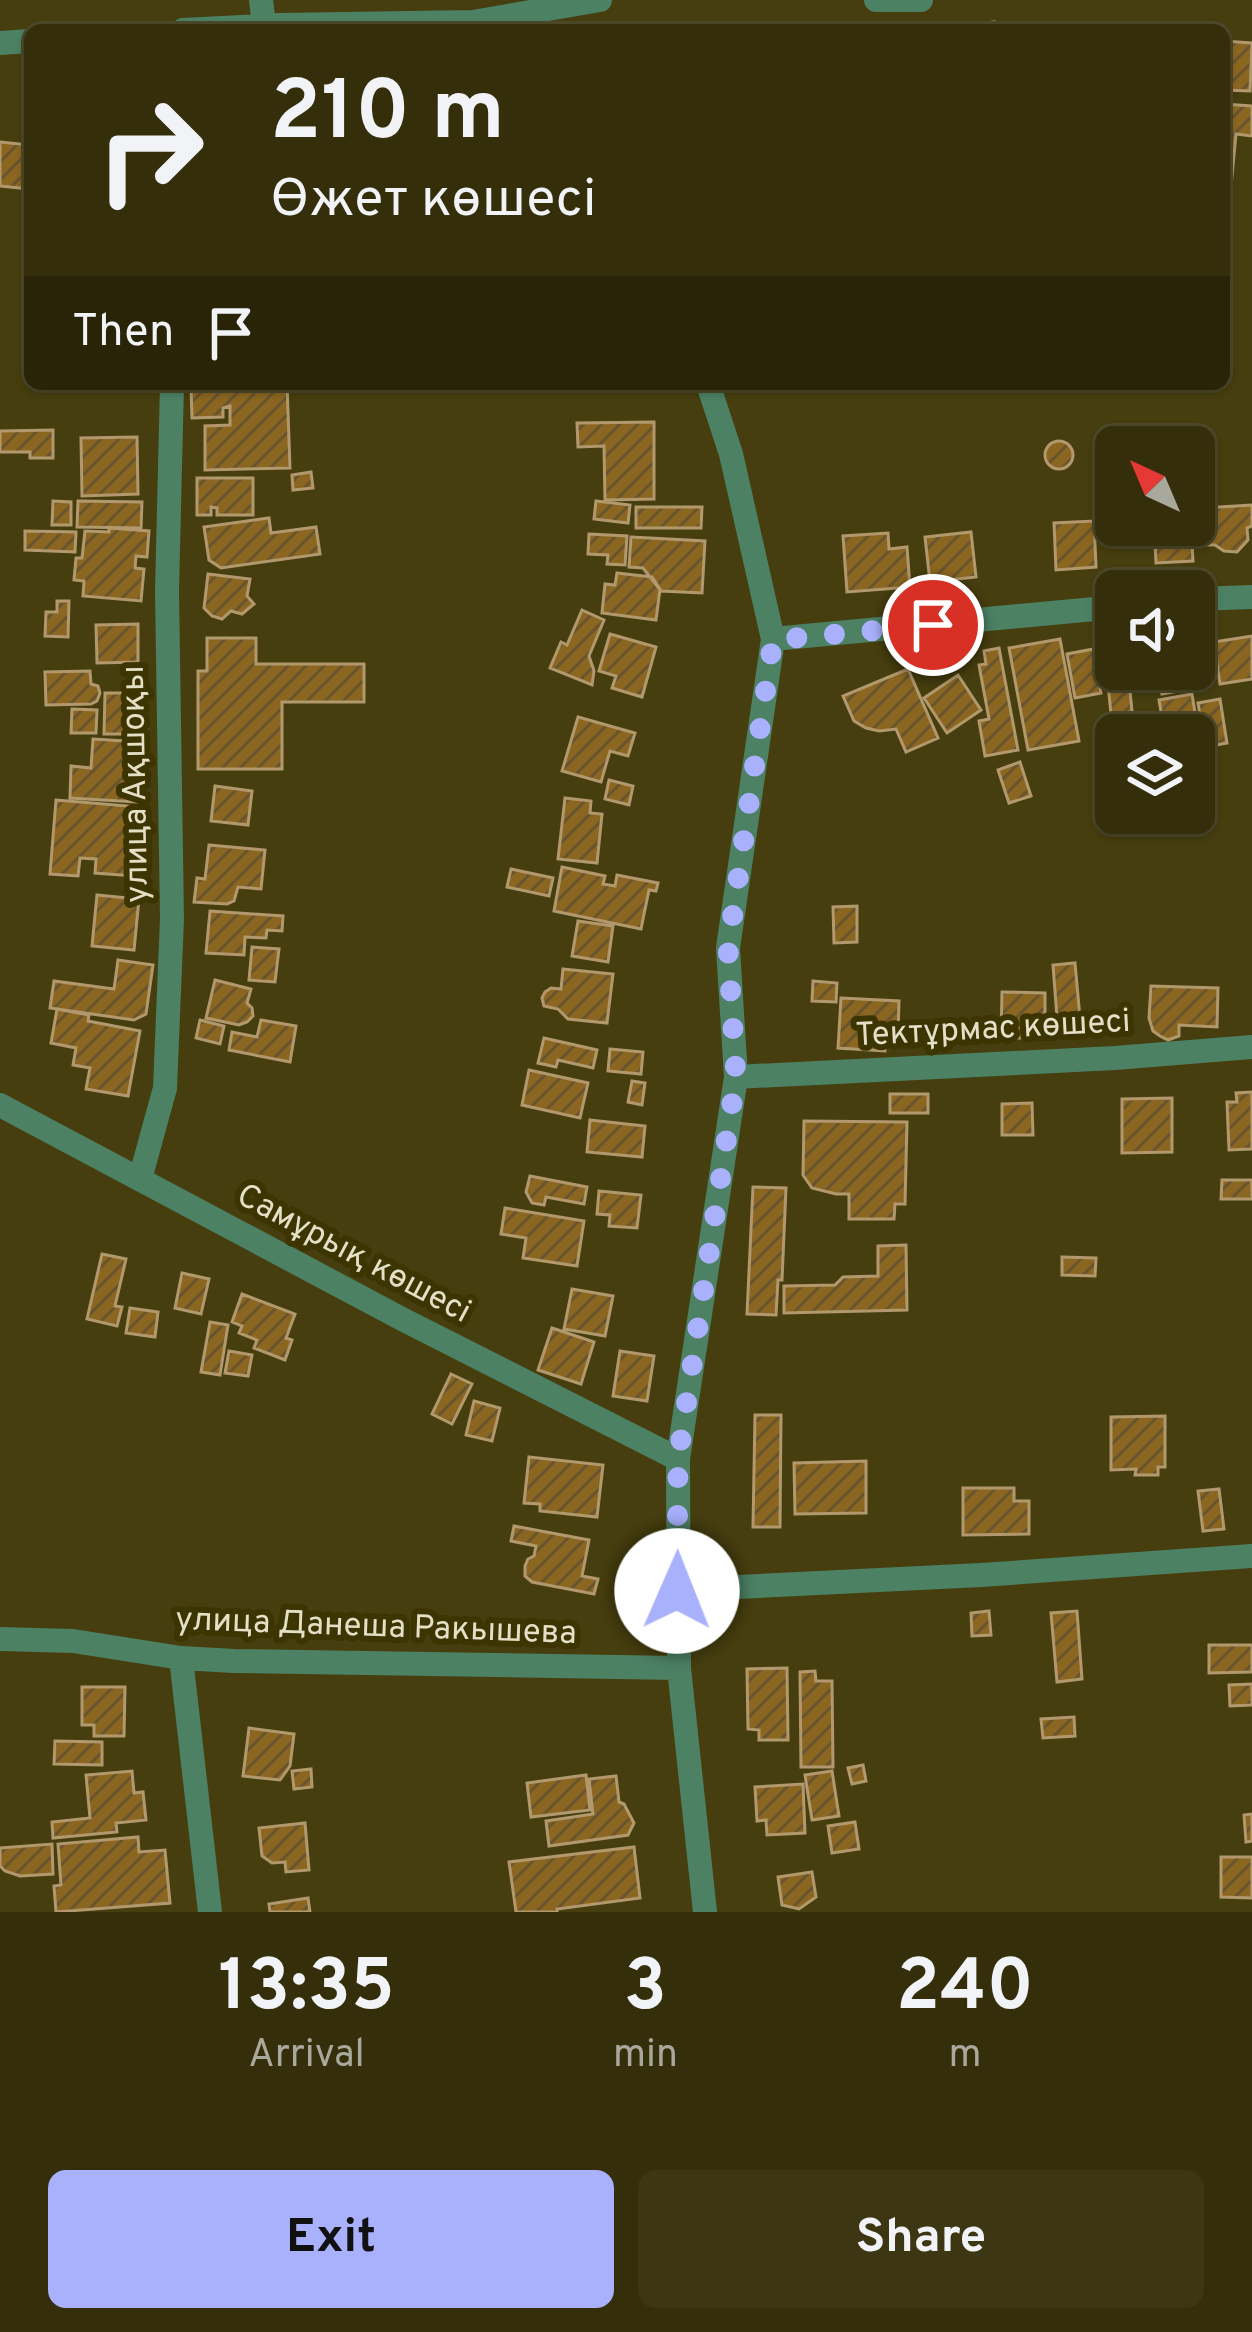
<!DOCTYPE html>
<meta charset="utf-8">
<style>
body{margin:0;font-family:Overpass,sans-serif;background:#3c3613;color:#f1f3f6;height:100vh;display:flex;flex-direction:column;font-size:45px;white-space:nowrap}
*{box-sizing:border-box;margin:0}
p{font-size:39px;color:#a9a89c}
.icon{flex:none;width:66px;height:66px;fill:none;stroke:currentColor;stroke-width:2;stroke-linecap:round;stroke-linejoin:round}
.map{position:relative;height:1912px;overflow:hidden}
.details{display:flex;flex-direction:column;background:#342e0a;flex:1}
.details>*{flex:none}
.top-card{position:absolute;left:24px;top:24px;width:1206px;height:366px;border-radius:18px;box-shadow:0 3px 9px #0004,0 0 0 3px #4e4a2b;background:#342e0a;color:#f1f3f6;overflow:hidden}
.needle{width:78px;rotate:316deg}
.fabs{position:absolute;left:1095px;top:426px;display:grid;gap:24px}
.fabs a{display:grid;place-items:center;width:120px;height:120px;border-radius:18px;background:#342e0a;box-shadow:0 3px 9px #0004,0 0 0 3px #4e4a2b;font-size:60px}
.pin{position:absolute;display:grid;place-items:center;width:102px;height:102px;color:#fff;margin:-51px;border:6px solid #fff;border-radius:50%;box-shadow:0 3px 12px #0007}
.me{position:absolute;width:132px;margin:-66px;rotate:1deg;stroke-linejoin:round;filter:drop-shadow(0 0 9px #0008)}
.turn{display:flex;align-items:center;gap:42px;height:252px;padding:0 48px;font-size:54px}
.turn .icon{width:156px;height:156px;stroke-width:2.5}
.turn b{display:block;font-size:84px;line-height:102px}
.then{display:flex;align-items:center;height:114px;padding:0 48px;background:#0003;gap:24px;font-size:45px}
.eta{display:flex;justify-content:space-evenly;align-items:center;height:204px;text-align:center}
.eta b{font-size:72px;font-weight:700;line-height:84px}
.action{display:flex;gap:24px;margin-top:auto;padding:24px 48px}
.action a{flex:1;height:138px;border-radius:18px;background:#a9b0fc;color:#111;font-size:48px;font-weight:700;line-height:138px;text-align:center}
.action a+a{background:#3c3613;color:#f1f3f6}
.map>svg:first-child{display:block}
</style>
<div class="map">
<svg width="1252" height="1912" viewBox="0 0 1252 1912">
<defs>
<pattern id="building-hatch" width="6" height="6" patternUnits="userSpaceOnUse" patternTransform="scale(3)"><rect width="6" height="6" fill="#8b6620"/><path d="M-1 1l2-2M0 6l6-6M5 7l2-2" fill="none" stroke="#68542e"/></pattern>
</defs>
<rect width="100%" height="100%" fill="#463e0e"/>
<path fill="url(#building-hatch)" stroke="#b2986d" stroke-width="3" d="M 994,22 L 995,30 L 961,30 L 960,26 Z
M 1224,41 L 1252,43 L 1250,91 L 1224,90 Z
M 1224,104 L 1252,106 L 1252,136 L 1236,134 L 1231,187 L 1224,187 Z
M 0,142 L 30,145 L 30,189 L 0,186 Z
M 287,384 L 290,468 L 205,470 L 205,426 L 230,425 L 230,406 L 223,408 L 223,417 L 192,418 L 191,387 Z
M 654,422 L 654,499 L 605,500 L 604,446 L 578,447 L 577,423 Z
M 53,430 L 53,458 L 30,458 L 30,452 L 0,452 L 0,431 Z
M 137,437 L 138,494 L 82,496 L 81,438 Z
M1045 455a14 14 0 1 1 28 0a14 14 0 1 1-28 0Z
M 311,472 L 313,488 L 293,490 L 292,475 Z
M 197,478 L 253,478 L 253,515 L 217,515 L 217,508 L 211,507 L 211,515 L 197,515 Z
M 53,501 L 71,502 L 71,525 L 52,525 Z
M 78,501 L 142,502 L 141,528 L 77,527 Z
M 596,501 L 630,505 L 628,523 L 594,519 Z
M 1252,505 L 1252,526 L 1247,528 L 1248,540 L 1237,552 L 1224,551 L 1215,545 L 1206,545 L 1204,508 Z
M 636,507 L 702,507 L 701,528 L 636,528 Z
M 269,518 L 271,533 L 316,527 L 320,554 L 221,568 L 209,560 L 204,527 Z
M 1094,521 L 1096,567 L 1056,570 L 1054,523 Z
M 1154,525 L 1191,525 L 1193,561 L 1156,563 Z
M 109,528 L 149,531 L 147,557 L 136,556 L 135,568 L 144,569 L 141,601 L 83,596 L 84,581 L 74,580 L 76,558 L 82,558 L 85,531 L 109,532 Z
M 25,531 L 76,532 L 75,552 L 25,550 Z
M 971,532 L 976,577 L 930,582 L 925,537 Z
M 888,533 L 889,549 L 907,547 L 910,587 L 847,592 L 843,536 Z
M 589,534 L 627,536 L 625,565 L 607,564 L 608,555 L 588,554 Z
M 631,537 L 705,541 L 702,593 L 661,591 L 643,568 L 629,567 Z
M 617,573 L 652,577 L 660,589 L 656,620 L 602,613 L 605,584 L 615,585 Z
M 208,574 L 250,579 L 247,596 L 254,604 L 242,614 L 231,611 L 222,619 L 212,616 L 204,608 Z
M 57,601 L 69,601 L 68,637 L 45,636 L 46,612 L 57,612 Z
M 582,610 L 604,620 L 589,656 L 594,671 L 592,685 L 550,668 L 561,642 L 567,645 Z
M 138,624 L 138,662 L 97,663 L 96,625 Z
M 610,634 L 656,647 L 642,697 L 612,688 L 616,676 L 599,671 Z
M 1116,634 L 1116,669 L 1143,669 L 1145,689 L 1130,691 L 1134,732 L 1113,734 L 1103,635 Z
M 1252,636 L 1252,679 L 1220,684 L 1214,642 Z
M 207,638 L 256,638 L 256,664 L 364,664 L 364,702 L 282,702 L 282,769 L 198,769 L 198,671 L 207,671 Z
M 1060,639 L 1079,741 L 1028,750 L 1009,648 Z
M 1197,639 L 1205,686 L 1162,694 L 1157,669 L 1194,669 L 1194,640 Z
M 999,648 L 1018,750 L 985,756 L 979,721 L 989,719 L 979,665 L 986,664 L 984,651 Z
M 1093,649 L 1101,693 L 1075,698 L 1067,654 Z
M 908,669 L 938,738 L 906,752 L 896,729 L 879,731 L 866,728 L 854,721 L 843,696 Z
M 90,671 L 91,684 L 98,686 L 100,693 L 97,701 L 91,704 L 46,705 L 45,672 Z
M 958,675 L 981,710 L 947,733 L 924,698 Z
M 105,693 L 137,693 L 137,718 L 147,717 L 147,734 L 104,734 Z
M 1192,694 L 1200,744 L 1194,746 L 1194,735 L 1165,735 L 1159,700 Z
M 1220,699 L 1227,743 L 1211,746 L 1208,729 L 1201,721 L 1198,703 Z
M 72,709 L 97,710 L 96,733 L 71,733 Z
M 578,717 L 635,733 L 628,756 L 610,751 L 601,782 L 562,771 Z
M 93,739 L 140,742 L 136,802 L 70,798 L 71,766 L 91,768 Z
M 1020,762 L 1031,796 L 1009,803 L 998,770 Z
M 609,780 L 633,786 L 629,805 L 605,799 Z
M 215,786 L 252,791 L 248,825 L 211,821 Z
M 565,798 L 591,801 L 590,813 L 602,814 L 597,863 L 558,859 Z
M 56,800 L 140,807 L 134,876 L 95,873 L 96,859 L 80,858 L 78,876 L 50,874 Z
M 209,845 L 265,850 L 261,889 L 238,887 L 234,901 L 227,904 L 194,902 L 197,878 L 205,879 Z
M 562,867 L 605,876 L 603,884 L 615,886 L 617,875 L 658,883 L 656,891 L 649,890 L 641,929 L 554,911 Z
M 511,869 L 553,878 L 549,896 L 507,887 Z
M 97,895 L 139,899 L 134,950 L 92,946 Z
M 857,906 L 857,942 L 834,943 L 833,907 Z
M 210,911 L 283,916 L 282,931 L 267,930 L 266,938 L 245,937 L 244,955 L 206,953 Z
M 578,921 L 613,926 L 608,962 L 572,956 Z
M 252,947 L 279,949 L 275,982 L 249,980 Z
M 118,960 L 153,965 L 146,1014 L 134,1020 L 50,1008 L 54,981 L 114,989 Z
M 1075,963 L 1081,1029 L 1058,1031 L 1053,965 Z
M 563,969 L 613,974 L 607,1023 L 568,1019 L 558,1009 L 544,1006 L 542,998 L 545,992 L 551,988 L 561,989 Z
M 215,980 L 251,989 L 247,1003 L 252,1008 L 253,1016 L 247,1022 L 239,1025 L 206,1018 Z
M 813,981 L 837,983 L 836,1002 L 812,1001 Z
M 1151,986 L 1218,988 L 1217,1027 L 1179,1025 L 1179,1036 L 1168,1040 L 1160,1036 L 1153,1031 L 1149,1018 Z
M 1002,992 L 1045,993 L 1045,1038 L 1001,1038 Z
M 841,998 L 899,1001 L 898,1034 L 886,1033 L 885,1051 L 838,1048 Z
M 57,1009 L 89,1015 L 88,1021 L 140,1031 L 128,1096 L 86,1089 L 90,1068 L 73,1065 L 76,1048 L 51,1043 Z
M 200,1020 L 224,1026 L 220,1044 L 196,1038 Z
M 261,1020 L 296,1026 L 290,1062 L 229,1050 L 232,1032 L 257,1037 Z
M 544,1038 L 597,1050 L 593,1068 L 558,1060 L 556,1067 L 538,1063 Z
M 610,1049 L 643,1052 L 641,1074 L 608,1071 Z
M 529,1070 L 588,1083 L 580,1118 L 522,1105 Z
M 632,1081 L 645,1083 L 642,1105 L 628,1102 Z
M 1252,1092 L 1252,1149 L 1229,1150 L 1227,1102 L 1237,1102 L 1236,1093 Z
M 890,1094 L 928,1094 L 928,1113 L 890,1113 Z
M 1172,1098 L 1172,1152 L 1122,1153 L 1122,1099 Z
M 1032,1103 L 1033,1135 L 1002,1135 L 1002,1104 Z
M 590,1120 L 645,1126 L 642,1157 L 587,1152 Z
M 804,1121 L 907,1122 L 905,1204 L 895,1204 L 894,1219 L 849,1219 L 849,1194 L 836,1194 L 812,1188 L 803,1175 Z
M 530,1176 L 587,1187 L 584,1204 L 546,1197 L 544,1205 L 532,1203 L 526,1192 Z
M 1222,1180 L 1252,1180 L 1252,1199 L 1221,1199 Z
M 753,1187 L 786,1188 L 782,1280 L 778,1280 L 776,1315 L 747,1314 Z
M 599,1191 L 641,1195 L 637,1228 L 609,1226 L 610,1215 L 597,1214 Z
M 505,1208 L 584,1221 L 577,1266 L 523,1258 L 526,1238 L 501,1234 Z
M 906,1245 L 907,1310 L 784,1313 L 784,1286 L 835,1285 L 843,1277 L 878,1276 L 878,1246 Z
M 102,1254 L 126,1259 L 115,1306 L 122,1307 L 117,1326 L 87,1319 Z
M 1062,1257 L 1096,1258 L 1095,1276 L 1062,1275 Z
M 182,1273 L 209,1279 L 201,1314 L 175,1308 Z
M 572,1289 L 613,1296 L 605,1336 L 564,1329 Z
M 242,1294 L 295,1314 L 286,1338 L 292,1340 L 285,1360 L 254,1348 L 257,1340 L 239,1333 L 242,1326 L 232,1322 Z
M 130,1308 L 158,1312 L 155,1337 L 126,1333 Z
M 210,1322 L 228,1325 L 220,1375 L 201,1372 Z
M 552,1328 L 594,1342 L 581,1384 L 538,1370 Z
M 229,1351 L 252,1355 L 248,1376 L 225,1373 Z
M 620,1351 L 654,1356 L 647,1401 L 613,1396 Z
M 451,1374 L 472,1384 L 452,1424 L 432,1414 Z
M 474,1401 L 500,1408 L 492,1441 L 466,1435 Z
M 755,1415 L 781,1415 L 780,1527 L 753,1527 Z
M 1165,1416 L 1165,1467 L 1158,1467 L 1158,1475 L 1135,1475 L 1136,1469 L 1111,1470 L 1111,1417 Z
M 529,1457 L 603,1465 L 597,1517 L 540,1511 L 540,1504 L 524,1503 Z
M 866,1461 L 866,1513 L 795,1514 L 794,1463 Z
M 963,1488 L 1014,1488 L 1014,1501 L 1029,1501 L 1029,1534 L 963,1535 Z
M 1219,1489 L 1224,1529 L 1203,1531 L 1198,1491 Z
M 514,1526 L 589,1540 L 582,1576 L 598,1579 L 594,1594 L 532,1582 L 525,1576 L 525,1566 L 528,1559 L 534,1556 L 536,1546 L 511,1541 Z
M 989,1611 L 991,1635 L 972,1636 L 971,1613 Z
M 1077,1611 L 1082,1679 L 1057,1682 L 1051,1613 Z
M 1209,1645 L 1252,1645 L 1252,1672 L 1209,1673 Z
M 787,1668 L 788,1740 L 759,1740 L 759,1730 L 748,1729 L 747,1669 Z
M 815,1671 L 816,1681 L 832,1681 L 833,1767 L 801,1767 L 800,1672 Z
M 1252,1684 L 1252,1705 L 1230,1706 L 1229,1685 Z
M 82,1687 L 125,1687 L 124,1736 L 94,1736 L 94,1725 L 82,1725 Z
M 1074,1717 L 1075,1736 L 1043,1738 L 1041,1719 Z
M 249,1728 L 294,1734 L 290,1766 L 280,1780 L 243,1776 Z
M 55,1741 L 102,1742 L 102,1765 L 54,1764 Z
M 863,1765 L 866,1781 L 852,1784 L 848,1768 Z
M 311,1769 L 312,1787 L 294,1789 L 292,1771 Z
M 132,1771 L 134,1793 L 143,1792 L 146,1820 L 116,1823 L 117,1832 L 53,1838 L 52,1822 L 90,1818 L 86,1775 Z
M 832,1771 L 839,1816 L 812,1820 L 805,1775 Z
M 586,1775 L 590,1810 L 531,1817 L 527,1783 Z
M 616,1776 L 619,1802 L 624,1804 L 634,1823 L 628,1835 L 549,1846 L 546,1821 L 593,1814 L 589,1779 Z
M 803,1784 L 805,1833 L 767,1835 L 766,1820 L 757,1821 L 755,1787 Z
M 1252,1814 L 1252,1841 L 1246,1842 L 1244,1815 Z
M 855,1822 L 859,1849 L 832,1853 L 828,1826 Z
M 305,1823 L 309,1870 L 286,1872 L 285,1862 L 272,1863 L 262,1856 L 259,1828 Z
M 138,1837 L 139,1852 L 165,1850 L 170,1903 L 56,1912 L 54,1886 L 61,1885 L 58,1844 Z
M 52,1844 L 53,1874 L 20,1876 L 5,1871 L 0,1866 L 0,1848 Z
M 634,1847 L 640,1898 L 557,1909 L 557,1912 L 516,1912 L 509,1862 Z
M 1221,1857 L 1252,1857 L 1252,1898 L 1221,1897 Z
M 812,1872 L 816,1897 L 799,1909 L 782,1905 L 778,1877 Z
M 308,1898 L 310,1912 L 270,1912 L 269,1904 Z"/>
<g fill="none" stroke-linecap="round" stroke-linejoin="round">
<path stroke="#4c8164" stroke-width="24" d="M 261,0 L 264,26
M 876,0 L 921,0
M 183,30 L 279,25 L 473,22 L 600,0
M 0,43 L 30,41
M 1194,599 L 1252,597
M 773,639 L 1116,607
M 736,1077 L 1115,1058 L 1252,1047
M 0,1105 L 402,1319 L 678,1459
M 140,1179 L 165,1088 L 172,919 L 167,591 L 172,384
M 677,1590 L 981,1575 L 1252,1556
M 0,1639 L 73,1641 L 181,1658 L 234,1661 L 679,1668
M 181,1658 L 210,1912
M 705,1912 L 679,1668 L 678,1459 L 736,1077 L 728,948 L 773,639 L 731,454 L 708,384"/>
</g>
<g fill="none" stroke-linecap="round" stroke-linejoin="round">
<path stroke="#a9b0fc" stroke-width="21" stroke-dasharray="0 37.8" d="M 677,1591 L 678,1459 L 736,1077 L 728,948 L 773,640 L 933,625"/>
</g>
<g text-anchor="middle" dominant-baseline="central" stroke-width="12" stroke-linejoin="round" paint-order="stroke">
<g font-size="33" fill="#e4e0c7" stroke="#3c3401">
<text transform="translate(137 784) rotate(-91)">улица Ақшоқы</text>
<text transform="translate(993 1030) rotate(-3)">Тектұрмас көшесі</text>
<text transform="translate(353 1255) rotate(28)">Самұрық көшесі</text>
<text transform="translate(376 1628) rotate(2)">улица Данеша Ракышева</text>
</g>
</g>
</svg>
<div class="fabs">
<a><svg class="needle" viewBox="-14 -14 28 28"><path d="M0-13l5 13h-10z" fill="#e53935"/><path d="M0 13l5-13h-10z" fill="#a9a89c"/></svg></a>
<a><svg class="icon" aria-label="sound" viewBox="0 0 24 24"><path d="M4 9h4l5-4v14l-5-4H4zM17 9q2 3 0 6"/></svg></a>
<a><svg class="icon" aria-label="layers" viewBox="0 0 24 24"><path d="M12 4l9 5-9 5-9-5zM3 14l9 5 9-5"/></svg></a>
</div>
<div class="pin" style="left:933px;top:625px;background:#d93025"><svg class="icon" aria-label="arrive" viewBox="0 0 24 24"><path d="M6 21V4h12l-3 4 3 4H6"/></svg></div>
<svg class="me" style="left:677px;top:1591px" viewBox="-20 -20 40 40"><circle r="19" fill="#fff"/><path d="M0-13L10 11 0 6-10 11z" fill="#a9b0fc"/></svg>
<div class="top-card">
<div class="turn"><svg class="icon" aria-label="right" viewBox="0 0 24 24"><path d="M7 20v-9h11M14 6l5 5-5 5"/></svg><div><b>210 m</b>Өжет көшесі</div></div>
<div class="then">Then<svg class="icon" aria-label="arrive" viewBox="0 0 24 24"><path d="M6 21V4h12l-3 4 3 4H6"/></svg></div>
</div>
</div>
<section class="details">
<div class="eta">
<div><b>13:35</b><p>Arrival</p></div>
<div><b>3</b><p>min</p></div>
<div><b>240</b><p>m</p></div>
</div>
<div class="action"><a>Exit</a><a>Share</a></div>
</section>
